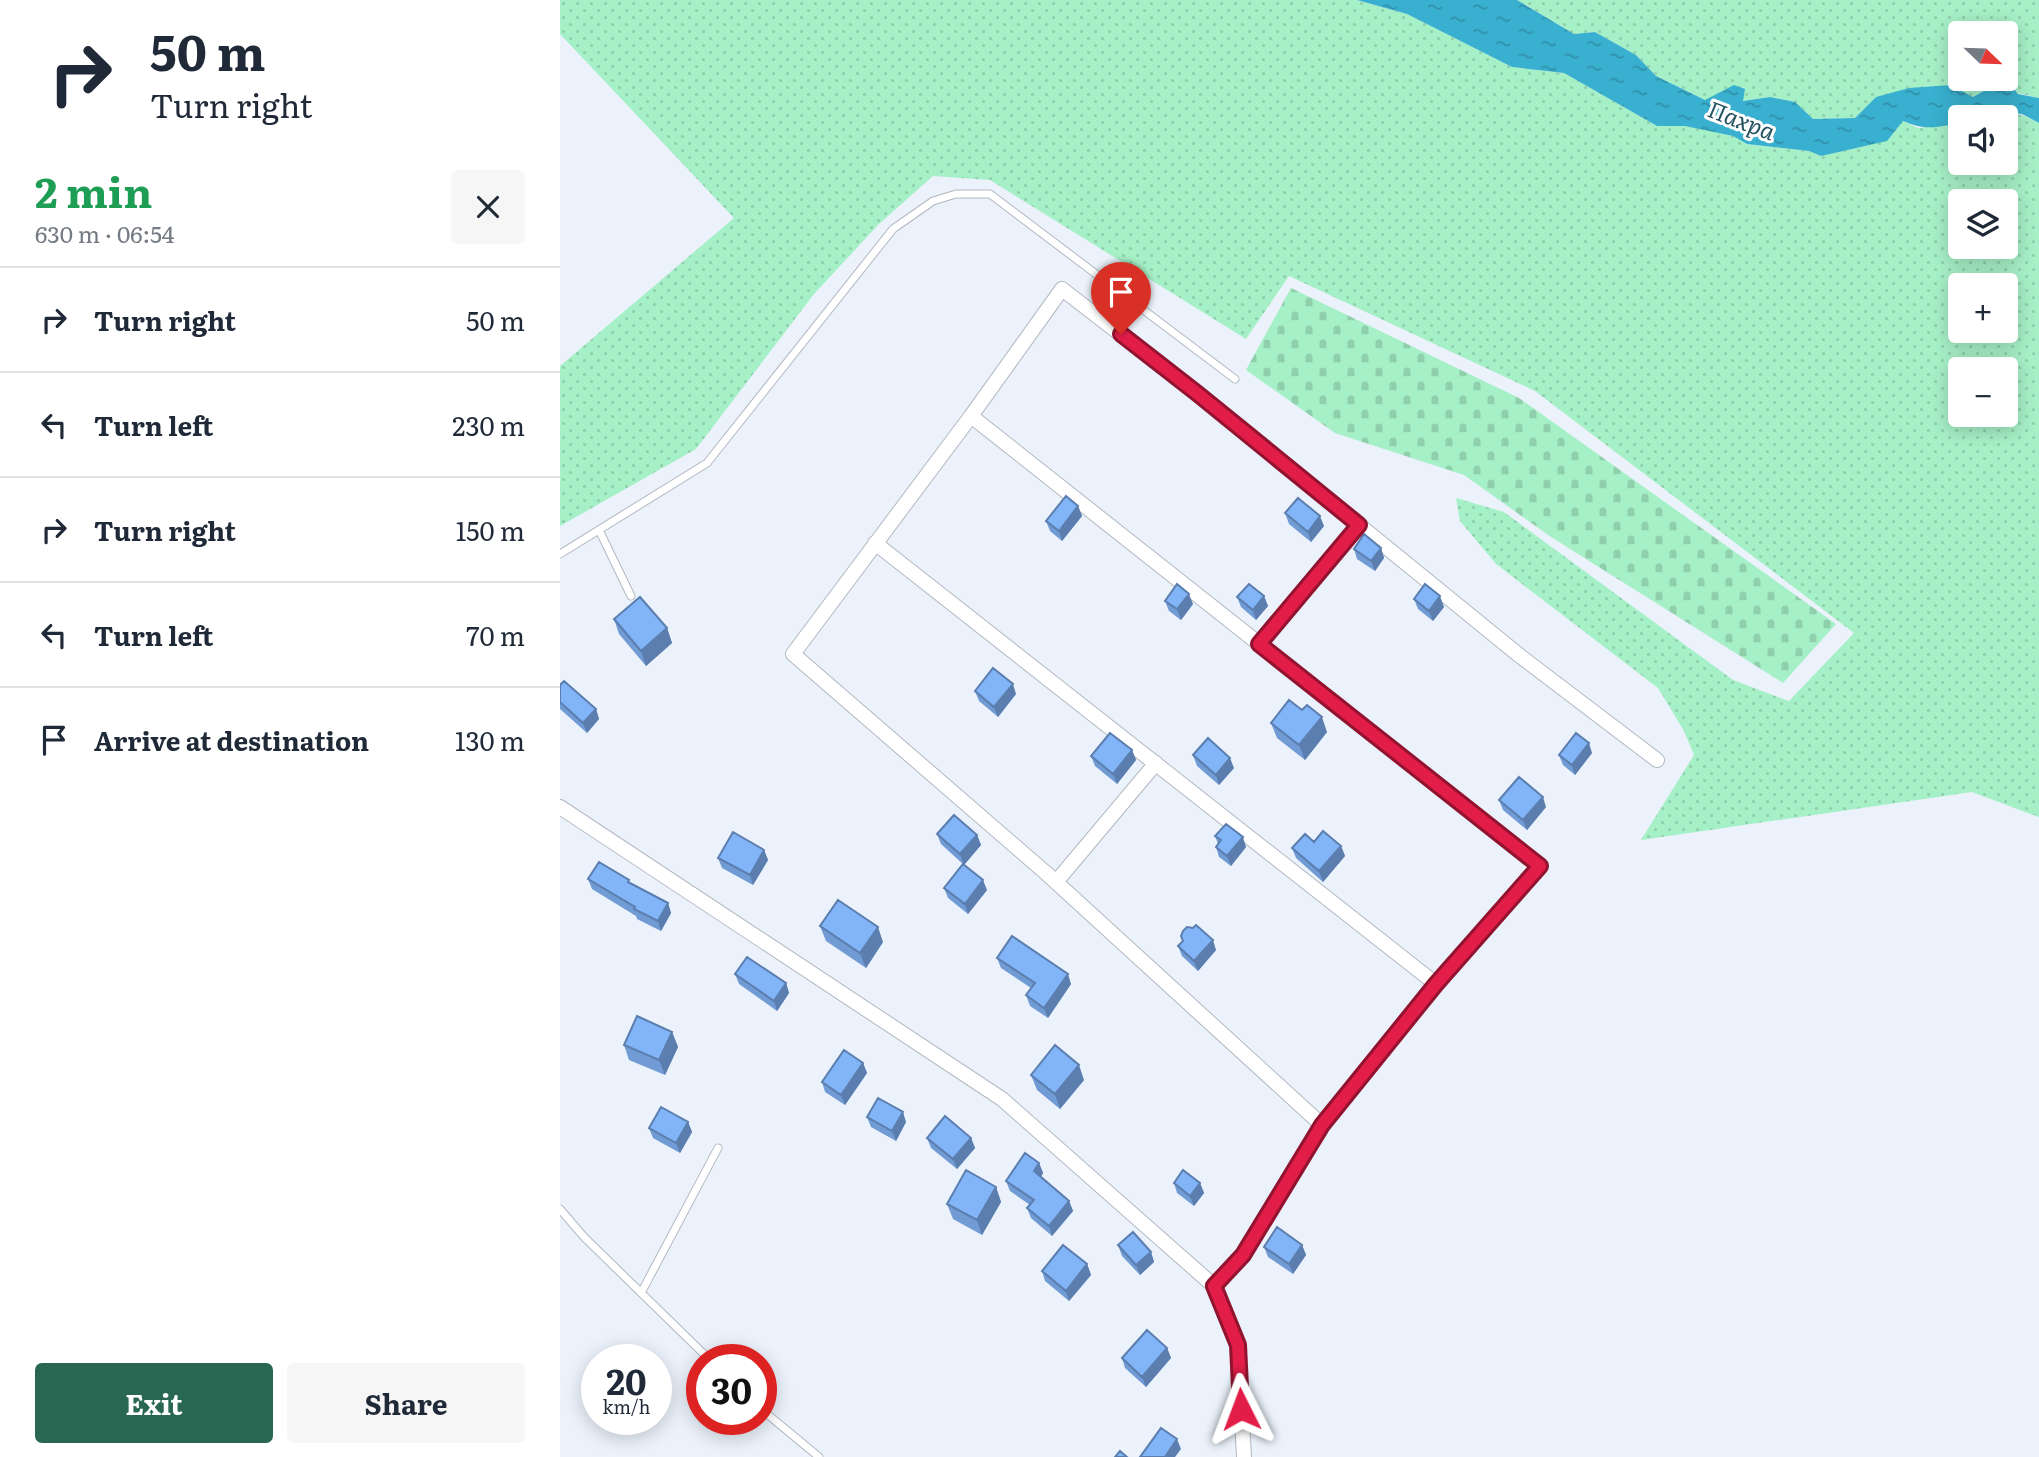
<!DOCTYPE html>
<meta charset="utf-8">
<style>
body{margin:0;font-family:Literata,serif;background:#f6f6f7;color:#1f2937;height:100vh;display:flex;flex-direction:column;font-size:26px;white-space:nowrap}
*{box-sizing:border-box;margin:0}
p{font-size:23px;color:#747a83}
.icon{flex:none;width:38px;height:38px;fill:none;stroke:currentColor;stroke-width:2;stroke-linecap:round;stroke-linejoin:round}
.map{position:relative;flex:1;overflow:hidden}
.details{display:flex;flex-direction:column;background:#fff;width:560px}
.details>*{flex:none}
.hud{background:#fff;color:#1f2937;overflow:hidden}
.needle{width:46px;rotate:113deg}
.controls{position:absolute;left:1388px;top:21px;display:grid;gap:14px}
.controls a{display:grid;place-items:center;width:70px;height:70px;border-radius:7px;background:#fff;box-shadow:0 4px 18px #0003;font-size:35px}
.speed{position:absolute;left:21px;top:1344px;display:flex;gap:14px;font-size:35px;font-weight:700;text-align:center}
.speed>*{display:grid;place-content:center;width:91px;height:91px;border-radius:50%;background:#fff;box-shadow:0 4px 18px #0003;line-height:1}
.speed small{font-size:18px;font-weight:400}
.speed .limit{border:10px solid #d22;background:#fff;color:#111}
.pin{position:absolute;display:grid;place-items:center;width:60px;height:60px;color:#fff;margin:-72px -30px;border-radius:50% 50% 50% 0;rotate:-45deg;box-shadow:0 0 7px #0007}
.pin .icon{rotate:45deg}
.me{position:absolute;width:77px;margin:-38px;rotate:357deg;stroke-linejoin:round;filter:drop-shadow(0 0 5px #0008)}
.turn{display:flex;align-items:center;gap:24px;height:147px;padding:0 35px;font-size:32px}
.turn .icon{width:91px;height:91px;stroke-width:2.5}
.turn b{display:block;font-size:49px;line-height:60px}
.round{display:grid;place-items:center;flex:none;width:74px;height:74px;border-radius:7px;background:#f6f6f7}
.head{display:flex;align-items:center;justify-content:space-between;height:119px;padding:0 35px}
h1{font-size:42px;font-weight:700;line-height:52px;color:#1e9e55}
.button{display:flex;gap:14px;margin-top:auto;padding:14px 35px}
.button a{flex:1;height:80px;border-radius:7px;background:#296753;color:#fff;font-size:28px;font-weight:700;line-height:80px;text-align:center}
.button a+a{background:#f6f6f7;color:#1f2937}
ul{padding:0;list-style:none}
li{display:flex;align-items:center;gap:21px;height:105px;padding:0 35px;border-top:2px solid #e0e1e3}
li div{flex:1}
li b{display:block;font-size:26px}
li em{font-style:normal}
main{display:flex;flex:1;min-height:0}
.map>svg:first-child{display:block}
</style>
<main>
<section class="details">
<div class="hud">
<div class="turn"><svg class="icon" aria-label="right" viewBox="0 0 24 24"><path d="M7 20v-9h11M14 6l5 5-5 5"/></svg><div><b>50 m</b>Turn right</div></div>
</div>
<div class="head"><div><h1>2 min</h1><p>630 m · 06:54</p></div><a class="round"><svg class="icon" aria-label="close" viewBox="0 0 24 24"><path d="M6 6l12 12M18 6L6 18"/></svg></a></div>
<ul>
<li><svg class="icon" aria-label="right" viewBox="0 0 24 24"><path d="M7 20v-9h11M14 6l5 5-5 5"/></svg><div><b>Turn right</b></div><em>50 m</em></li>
<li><svg class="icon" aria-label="left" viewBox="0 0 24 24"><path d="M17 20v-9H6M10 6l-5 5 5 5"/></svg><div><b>Turn left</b></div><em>230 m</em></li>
<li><svg class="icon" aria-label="right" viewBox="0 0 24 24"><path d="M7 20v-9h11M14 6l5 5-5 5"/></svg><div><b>Turn right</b></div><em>150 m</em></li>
<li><svg class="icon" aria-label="left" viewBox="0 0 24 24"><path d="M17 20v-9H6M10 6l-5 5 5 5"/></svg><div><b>Turn left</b></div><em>70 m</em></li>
<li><svg class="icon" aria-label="arrive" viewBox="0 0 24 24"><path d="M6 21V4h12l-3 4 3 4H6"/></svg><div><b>Arrive at destination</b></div><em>130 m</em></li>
</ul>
<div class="button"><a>Exit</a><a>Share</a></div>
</section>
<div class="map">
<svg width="1479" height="1457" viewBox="0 0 1479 1457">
<defs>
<pattern id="grass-dots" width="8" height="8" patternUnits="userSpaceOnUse" patternTransform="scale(1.75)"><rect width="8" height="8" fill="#a6f0c7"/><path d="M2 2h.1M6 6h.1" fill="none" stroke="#90cfac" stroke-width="1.8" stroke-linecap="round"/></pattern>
<pattern id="cemetery-stones" width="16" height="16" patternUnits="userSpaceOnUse" patternTransform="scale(1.75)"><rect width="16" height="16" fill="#a6f0c7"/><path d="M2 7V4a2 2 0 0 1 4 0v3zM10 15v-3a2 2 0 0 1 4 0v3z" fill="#90cfac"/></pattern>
<pattern id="water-ripples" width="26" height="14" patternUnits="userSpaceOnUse" patternTransform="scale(1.75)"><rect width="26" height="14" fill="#39b0cf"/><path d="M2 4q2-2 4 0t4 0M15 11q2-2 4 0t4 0" fill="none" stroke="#3190a9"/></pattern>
</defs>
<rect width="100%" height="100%" fill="#ebf2fb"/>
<path fill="url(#grass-dots)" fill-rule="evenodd" d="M 0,0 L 797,0 L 847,14 L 952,67 L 1004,73 L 1097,126 L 1125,125 L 1173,136 L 1187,144 L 1249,151 L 1261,156 L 1343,121 L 1358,128 L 1400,123 L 1400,163 L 1446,163 L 1446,117 L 1424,117 C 1448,111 1457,111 1479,123 L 1479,817 L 1412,792 L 1081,840 L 1134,755 L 1124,731 L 1098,688 L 936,564 L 900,521 L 896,498 L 944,512 L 1173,680 L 1229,701 L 1294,633 L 975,391 L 729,276 L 686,339 L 430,180 L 373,176 L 319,224 L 254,294 L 136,449 L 0,526 L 0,366 L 174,218 L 0,34 ZM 1400,201 L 1446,201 L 1446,247 L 1400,247 ZM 1400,285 L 1446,285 L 1446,331 L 1400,331 ZM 1400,369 L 1446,369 L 1446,415 L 1400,415 Z
M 957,0 L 1479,0 L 1479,98 L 1431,87 L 1413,97 L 1390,85 L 1316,97 L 1295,118 L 1253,119 L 1235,102 L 1210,97 L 1182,101 L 1145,100 L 1096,76 L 1076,55 L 1035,32 L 1014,34 ZM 1400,33 L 1446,33 L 1446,79 L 1400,79 Z"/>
<path fill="url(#cemetery-stones)" d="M 731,288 L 959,398 L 1276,624 L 1223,683 L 991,537 L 904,475 L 775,433 L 686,370 Z"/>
<path fill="url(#water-ripples)" d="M 797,0 L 957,0 L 1014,34 L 1035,32 L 1076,55 L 1096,76 L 1145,100 L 1174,85 L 1185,89 L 1183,101 L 1210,97 L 1235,102 L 1253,119 L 1295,118 L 1316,97 L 1349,88 L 1391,85 L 1413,97 L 1431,87 L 1449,83 L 1458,94 L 1479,98 L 1479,123 L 1462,114 L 1444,112 L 1424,117 L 1400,117 L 1400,123 C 1377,127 1366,131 1343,121 L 1327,141 L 1261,156 L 1249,151 L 1187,144 L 1173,136 L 1125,126 L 1097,126 L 1004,73 L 952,67 L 847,14 Z"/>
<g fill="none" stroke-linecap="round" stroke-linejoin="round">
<g stroke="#b2b8c1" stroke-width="9">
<path id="service" d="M 39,530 L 71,596
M 0,554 L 147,463 L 333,229 L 373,201 L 396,194 L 430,194 L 675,379
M 0,1209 L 24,1237 L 150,1360
M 81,1293 L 158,1148
M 201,1409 L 259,1457"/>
</g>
<g stroke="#b2b8c1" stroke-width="16">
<path id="minor" d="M 411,416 L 502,289 L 638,394 L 960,656 L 1097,760
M 315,543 L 876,984
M 699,644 L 799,525
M 0,807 L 442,1099 L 654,1286 L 678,1345 L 684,1457
M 496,882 L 596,763
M 654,1286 L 683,1255 L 762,1125 L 486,873 L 233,654 L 411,416 L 980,866 L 876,984 L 762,1125"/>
</g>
<use href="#service" stroke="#fff" stroke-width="7"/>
<use href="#minor" stroke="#fff" stroke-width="14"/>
</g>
<path fill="#709bd5" d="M 518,506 L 522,516 L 502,541 L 490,531 L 486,521 Z
M 725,513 L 764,526 L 751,542 L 729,524 Z
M 821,548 L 824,558 L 815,571 L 797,559 L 794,549 Z
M 704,596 L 708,606 L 696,620 L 681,607 L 677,597 Z
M 854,599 L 884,607 L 873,621 L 858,609 Z
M 605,601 L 633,604 L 621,620 L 609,611 Z
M 54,619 L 107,628 L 112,643 L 86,666 L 59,634 Z
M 0,685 L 36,709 L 39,719 L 27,733 L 0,709 Z
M 415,691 L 456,694 L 438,717 L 419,701 Z
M 711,723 L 767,732 L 745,760 L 717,738 Z
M 572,750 L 576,760 L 557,784 L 535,766 L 531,756 Z
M 1032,753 L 1015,775 L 1003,765 L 999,755 Z
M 633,755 L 674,768 L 659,785 L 637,766 Z
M 939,800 L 986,807 L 967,830 L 943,810 Z
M 377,834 L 417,835 L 421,845 L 404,865 L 381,844 Z
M 655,836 L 686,847 L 671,866 L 659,857 L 656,847 L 658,844 Z
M 754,842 L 781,846 L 785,856 L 763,882 L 736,858 L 732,848 Z
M 204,850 L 208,860 L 193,885 L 162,868 L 158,858 Z
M 28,879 L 71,883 L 108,903 L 111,913 L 101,931 L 77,919 L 76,916 L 32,889 Z
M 384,888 L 427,890 L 408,914 L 388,898 Z
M 260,926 L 323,942 L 306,968 L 266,941 Z
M 618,946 L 656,950 L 638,971 L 622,956 Z
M 437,958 L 511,984 L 488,1018 L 470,1006 L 466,995 L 471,988 L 441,968 Z
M 175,974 L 226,983 L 229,993 L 217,1011 L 179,984 Z
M 112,1032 L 118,1047 L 105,1075 L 69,1060 L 64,1045 Z
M 303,1063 L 307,1073 L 285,1105 L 265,1092 L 262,1082 Z
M 471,1075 L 524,1080 L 500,1109 L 477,1090 Z
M 307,1117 L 346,1122 L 336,1141 L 311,1127 Z
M 128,1122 L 132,1132 L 120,1153 L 93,1138 L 89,1128 Z
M 367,1138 L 411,1138 L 415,1148 L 397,1169 L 371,1148 Z
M 479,1163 L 483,1173 L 481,1177 L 509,1201 L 513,1211 L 492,1236 L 471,1218 L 467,1208 L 470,1205 L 450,1191 L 446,1181 Z
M 614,1183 L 640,1183 L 644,1193 L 634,1206 L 617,1193 Z
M 436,1187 L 441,1202 L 422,1235 L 393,1219 L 387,1204 Z
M 558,1245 L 591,1252 L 594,1262 L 580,1275 L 562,1256 Z
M 742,1245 L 746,1255 L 733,1274 L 708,1257 L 704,1247 Z
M 527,1264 L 531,1275 L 509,1301 L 485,1281 L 482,1271 Z
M 607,1348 L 611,1358 L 586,1387 L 565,1368 L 562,1358 Z"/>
<path fill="#5b7eae" d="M 518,506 L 522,516 L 502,541 L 499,531 Z
M 760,516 L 764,526 L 751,542 L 748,532 Z
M 821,548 L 824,558 L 815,571 L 811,561 Z
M 629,594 L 633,604 L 621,620 L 617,609 Z
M 704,596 L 708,606 L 696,620 L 693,610 Z
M 880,596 L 884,607 L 873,621 L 869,611 Z
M 107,628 L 112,643 L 86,666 L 81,651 Z
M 453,684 L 456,694 L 438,717 L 434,707 Z
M 36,709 L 39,719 L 27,733 L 23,723 Z
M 762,717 L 767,732 L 745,760 L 739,745 Z
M 1029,743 L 1032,753 L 1015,775 L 1012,765 Z
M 572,750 L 576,760 L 557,784 L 553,774 Z
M 670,758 L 674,768 L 659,785 L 656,775 Z
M 983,797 L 986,807 L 967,830 L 963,820 Z
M 417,835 L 421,845 L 404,865 L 400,854 Z
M 683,837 L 686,847 L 671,866 L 667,856 Z
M 781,846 L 785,856 L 763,882 L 759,871 Z
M 204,850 L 208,860 L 193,885 L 190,875 Z
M 423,880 L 427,890 L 408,914 L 405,904 Z
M 108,903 L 111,913 L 101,931 L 98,921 Z
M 318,927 L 323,942 L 306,968 L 300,953 Z
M 653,940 L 656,950 L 638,971 L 634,961 Z
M 508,974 L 511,984 L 488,1018 L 484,1008 Z
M 226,983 L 229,993 L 217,1011 L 214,1001 Z
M 112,1032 L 118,1047 L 105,1075 L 99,1060 Z
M 303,1063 L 307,1073 L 285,1105 L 281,1095 Z
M 519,1065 L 524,1080 L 500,1109 L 495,1094 Z
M 343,1112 L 346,1122 L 336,1141 L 332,1131 Z
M 128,1122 L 132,1132 L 120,1153 L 116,1143 Z
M 411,1138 L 415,1148 L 397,1169 L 393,1159 Z
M 479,1163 L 483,1173 L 478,1181 L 474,1171 Z
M 640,1183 L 644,1193 L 634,1206 L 630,1196 Z
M 436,1187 L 441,1202 L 422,1235 L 417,1220 Z
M 509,1201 L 513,1211 L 492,1236 L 489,1226 Z
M 742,1245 L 746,1255 L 733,1274 L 729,1264 Z
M 591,1252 L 594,1262 L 580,1275 L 576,1265 Z
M 527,1264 L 531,1275 L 509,1301 L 506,1291 Z
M 607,1348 L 611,1358 L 586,1387 L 582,1377 Z
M 617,1439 L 621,1449 L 615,1457 L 605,1457 Z"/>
<path fill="#82b4f8" stroke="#5b7eae" stroke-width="2" d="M 506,496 L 518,506 L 499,531 L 486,521 Z
M 738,498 L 760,516 L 748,532 L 725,513 Z
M 804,534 L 821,548 L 811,561 L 794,549 Z
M 617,584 L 629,594 L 617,609 L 605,601 Z
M 689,584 L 704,596 L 693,610 L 677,597 Z
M 865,584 L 880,596 L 869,611 L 854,599 Z
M 80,597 L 107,628 L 81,651 L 54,619 Z
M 433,668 L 453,684 L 434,707 L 415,691 Z
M 4,681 L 36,709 L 23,723 L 0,702 L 0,685 Z
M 729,700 L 742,710 L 747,705 L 762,717 L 739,745 L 711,723 Z
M 550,733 L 572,750 L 553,774 L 531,756 Z
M 1016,733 L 1029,743 L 1012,765 L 999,755 Z
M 648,738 L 670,758 L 656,775 L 633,755 Z
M 959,777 L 983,797 L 963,820 L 939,800 Z
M 394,815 L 417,835 L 400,854 L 377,834 Z
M 666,824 L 683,837 L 667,856 L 656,847 L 661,840 L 655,836 Z
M 763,831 L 781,846 L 759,871 L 732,848 L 745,834 L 754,842 Z
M 173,832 L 204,850 L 190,875 L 158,858 Z
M 39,862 L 69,880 L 68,882 L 108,903 L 98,921 L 74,909 L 75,907 L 28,879 Z
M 403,864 L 423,880 L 405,904 L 384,888 Z
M 278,900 L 318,927 L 300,953 L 260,926 Z
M 636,925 L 653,940 L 634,961 L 618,946 L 623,941 L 621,936 L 623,931 L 627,927 L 633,928 Z
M 452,936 L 508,974 L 484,1008 L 466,995 L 475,983 L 437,958 Z
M 187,957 L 226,983 L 214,1001 L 175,974 Z
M 77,1016 L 112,1032 L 99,1060 L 64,1045 Z
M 495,1045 L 519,1065 L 495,1094 L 471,1075 Z
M 284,1050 L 303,1063 L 281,1095 L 262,1082 Z
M 318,1098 L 343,1112 L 332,1131 L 307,1117 Z
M 101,1107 L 128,1122 L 116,1143 L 89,1128 Z
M 385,1116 L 411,1138 L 393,1159 L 367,1138 Z
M 465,1153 L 479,1163 L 474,1171 L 509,1201 L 489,1226 L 467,1208 L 474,1200 L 446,1181 Z
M 406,1170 L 436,1187 L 417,1220 L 387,1204 Z
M 623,1170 L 640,1183 L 630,1196 L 614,1183 Z
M 717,1227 L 742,1245 L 729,1264 L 704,1247 Z
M 573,1232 L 591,1252 L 576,1265 L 558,1245 Z
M 503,1245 L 527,1264 L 506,1291 L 482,1271 Z
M 587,1330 L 607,1348 L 582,1377 L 562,1358 Z
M 601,1428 L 617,1439 L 605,1457 L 580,1457 Z
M 560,1451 L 567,1457 L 555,1457 Z"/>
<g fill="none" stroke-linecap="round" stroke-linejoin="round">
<g stroke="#92132f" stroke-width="18">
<path id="route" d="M 561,334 L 638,394 L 799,525 L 699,644 L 980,866 L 876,984 L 762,1125 L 683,1255 L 654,1286 L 678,1345 L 681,1409"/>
</g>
<use href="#route" stroke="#e11d48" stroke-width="12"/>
</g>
<g text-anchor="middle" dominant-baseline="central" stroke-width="6" stroke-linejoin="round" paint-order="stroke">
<g font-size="23" font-style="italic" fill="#235361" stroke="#fefefe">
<text transform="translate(1182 119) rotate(21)">Пахра</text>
</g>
</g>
</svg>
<div class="controls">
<a><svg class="needle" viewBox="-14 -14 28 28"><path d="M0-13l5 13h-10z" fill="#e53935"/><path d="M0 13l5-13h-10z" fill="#747a83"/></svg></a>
<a><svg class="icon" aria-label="sound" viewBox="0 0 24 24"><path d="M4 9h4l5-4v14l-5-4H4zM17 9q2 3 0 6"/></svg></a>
<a><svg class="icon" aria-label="layers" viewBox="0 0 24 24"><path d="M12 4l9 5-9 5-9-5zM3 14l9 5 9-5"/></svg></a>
<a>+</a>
<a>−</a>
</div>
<div class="speed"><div>20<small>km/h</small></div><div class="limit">30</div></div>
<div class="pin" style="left:561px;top:334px;background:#d93025"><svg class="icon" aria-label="arrive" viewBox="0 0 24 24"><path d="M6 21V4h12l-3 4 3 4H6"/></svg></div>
<svg class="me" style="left:681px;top:1409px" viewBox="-20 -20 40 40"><path d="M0-17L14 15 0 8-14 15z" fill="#e11d48" stroke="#fff" stroke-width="4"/></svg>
</div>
</main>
